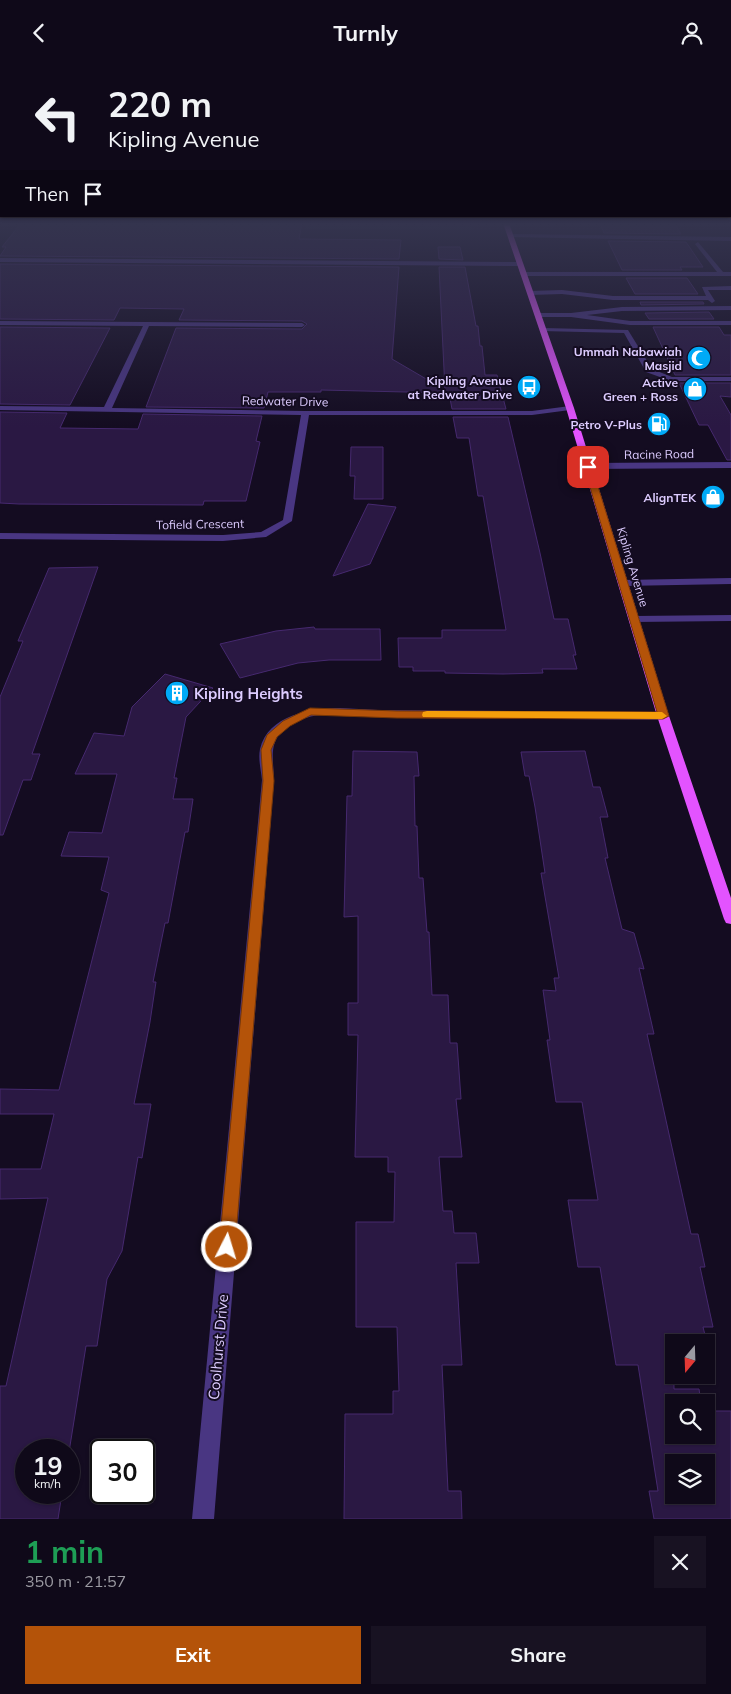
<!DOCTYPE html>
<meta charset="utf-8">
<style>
body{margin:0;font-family:Mulish,sans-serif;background:#181222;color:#f1f3f6;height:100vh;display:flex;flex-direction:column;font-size:19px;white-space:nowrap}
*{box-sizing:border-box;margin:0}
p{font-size:16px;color:#9b9aa2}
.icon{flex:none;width:28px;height:28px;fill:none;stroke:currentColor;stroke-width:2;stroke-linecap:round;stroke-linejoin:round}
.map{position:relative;height:1454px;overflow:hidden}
.sheet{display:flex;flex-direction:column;background:#0f0919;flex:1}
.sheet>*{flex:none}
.top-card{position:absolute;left:0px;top:0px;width:731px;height:152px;box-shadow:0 1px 4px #0004,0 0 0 1px #2f2a38;background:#0f0919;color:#f1f3f6;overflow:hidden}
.needle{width:32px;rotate:199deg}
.controls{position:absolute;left:665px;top:1269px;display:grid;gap:10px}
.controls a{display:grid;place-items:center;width:50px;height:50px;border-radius:0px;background:#0f0919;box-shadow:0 1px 4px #0004,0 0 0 1px #2f2a38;font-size:25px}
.speed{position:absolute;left:15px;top:1374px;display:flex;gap:10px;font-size:25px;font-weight:700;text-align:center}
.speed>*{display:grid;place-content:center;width:65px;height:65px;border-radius:50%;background:#0f0919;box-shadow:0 1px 4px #0004,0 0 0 1px #2f2a38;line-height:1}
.speed small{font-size:12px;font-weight:400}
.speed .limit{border:2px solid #111;border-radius:8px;background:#fff;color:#111}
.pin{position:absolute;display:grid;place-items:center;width:42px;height:42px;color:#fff;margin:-21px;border-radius:10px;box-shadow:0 2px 8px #0006}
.me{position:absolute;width:55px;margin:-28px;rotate:5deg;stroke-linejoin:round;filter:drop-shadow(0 0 4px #0008)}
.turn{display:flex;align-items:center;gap:18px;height:105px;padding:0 25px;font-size:22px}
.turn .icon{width:65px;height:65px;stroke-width:2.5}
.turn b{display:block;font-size:35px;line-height:42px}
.then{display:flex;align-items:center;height:48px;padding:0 25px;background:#0003;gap:10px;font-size:19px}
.round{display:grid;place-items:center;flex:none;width:52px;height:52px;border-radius:0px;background:#181222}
.headline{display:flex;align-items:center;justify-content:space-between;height:85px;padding:0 25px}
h1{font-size:30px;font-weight:700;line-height:38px;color:#1e9e55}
.cta{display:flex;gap:10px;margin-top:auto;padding:10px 25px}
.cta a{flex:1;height:58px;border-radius:0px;background:#b45309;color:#fff;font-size:20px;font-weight:700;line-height:58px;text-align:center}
.cta a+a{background:#181222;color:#f1f3f6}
header{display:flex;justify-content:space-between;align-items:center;height:65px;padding:0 25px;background:#0f0919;font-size:22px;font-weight:700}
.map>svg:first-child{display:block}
</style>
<header><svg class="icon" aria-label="back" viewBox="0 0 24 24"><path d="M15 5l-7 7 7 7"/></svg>Turnly<svg class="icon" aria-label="person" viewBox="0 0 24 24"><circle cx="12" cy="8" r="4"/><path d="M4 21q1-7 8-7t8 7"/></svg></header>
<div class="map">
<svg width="731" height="1454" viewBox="0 0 731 1454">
<rect width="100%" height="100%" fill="#140c21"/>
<path fill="#0f262b" d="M 306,158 L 472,158 L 473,165 L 305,164 Z"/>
<path fill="#2a1843" stroke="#46296f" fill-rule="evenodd" d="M 21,158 L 302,158 L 299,174 L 401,175 L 399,194 L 0,191 L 6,182 L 2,182 Z
M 600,158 L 674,158 L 681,169 L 604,168 Z
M 608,176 L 686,177 L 703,202 L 680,202 L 682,205 L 622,205 Z
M 438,182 L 460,182 L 463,195 L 439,194 Z
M 0,199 L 399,202 L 392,294 L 445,325 L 439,202 L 465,202 L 476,261 L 478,261 L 480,281 L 482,281 L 485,310 L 497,310 L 506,344 L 452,344 L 449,328 L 321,325 L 321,327 L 268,327 L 264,343 L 146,342 L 176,263 L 302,264 L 307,259 L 302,256 L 179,255 L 184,244 L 120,243 L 114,255 L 0,254 Z
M 626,213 L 687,213 L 698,229 L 635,229 Z
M 640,237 L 703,237 L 704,239 L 641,240 Z
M 709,247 L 714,254 L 649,254 L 645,248 Z
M 0,262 L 110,263 L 70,340 L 0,339 Z
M 653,262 L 719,262 L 724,270 L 731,270 L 731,310 L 675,310 Z
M 679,318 L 731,318 L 731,332 L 720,331 L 731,350 L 731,395 L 727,395 L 708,360 L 699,360 Z
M 0,347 L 67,348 L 60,363 L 138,364 L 143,349 L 262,351 L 256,376 L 260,377 L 246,436 L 204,436 L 203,440 L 19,439 L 0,438 Z
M 453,352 L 508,352 L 540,488 L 554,554 L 568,554 L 576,590 L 573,590 L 577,604 L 542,604 L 543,608 L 503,609 L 445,608 L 445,606 L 413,606 L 413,602 L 399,602 L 398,573 L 442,573 L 442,565 L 506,565 L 483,431 L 478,431 L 469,373 L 457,373 Z
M 351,382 L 383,382 L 383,434 L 354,434 L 355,411 L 350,411 Z
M 368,439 L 396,442 L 370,499 L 333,511 Z
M 98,502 L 32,689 L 40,689 L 31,715 L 23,715 L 3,770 L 0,770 L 0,632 L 23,576 L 18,576 L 49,503 Z
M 314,562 L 315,564 L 380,564 L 381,595 L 329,595 L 298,598 L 240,613 L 220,579 L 276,566 Z
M 165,609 L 213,623 L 186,652 L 174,713 L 177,713 L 173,734 L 193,734 L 188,767 L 185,767 L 168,858 L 165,858 L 153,917 L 156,917 L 150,957 L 134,1039 L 151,1039 L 142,1093 L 138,1092 L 122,1186 L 107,1214 L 97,1281 L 86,1281 L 69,1387 L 69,1385 L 26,1385 L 26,1428 L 62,1428 L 58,1454 L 0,1454 L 0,1321 L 6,1321 L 48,1133 L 0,1134 L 0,1104 L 41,1104 L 54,1049 L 0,1049 L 0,1024 L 59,1025 L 109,828 L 101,825 L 109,792 L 61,791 L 69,767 L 102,768 L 117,709 L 75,709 L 94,668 L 124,671 L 132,642 Z
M 353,686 L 417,687 L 419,711 L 414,711 L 415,761 L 417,761 L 419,813 L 423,813 L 427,867 L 429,867 L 432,930 L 448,930 L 450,978 L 457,978 L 461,1034 L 456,1034 L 462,1092 L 439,1092 L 443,1146 L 452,1146 L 454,1168 L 476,1168 L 479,1198 L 456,1198 L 462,1300 L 442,1300 L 448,1426 L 461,1426 L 462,1454 L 344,1454 L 345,1349 L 393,1349 L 393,1326 L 399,1326 L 397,1262 L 356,1262 L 356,1157 L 394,1157 L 395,1107 L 388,1107 L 388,1092 L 355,1092 L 358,970 L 348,970 L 348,938 L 358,938 L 358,851 L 344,852 L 347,731 L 352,731 Z
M 585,686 L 593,722 L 600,722 L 608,752 L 600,752 L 608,793 L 605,793 L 622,864 L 634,868 L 644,904 L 639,903 L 654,969 L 647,969 L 691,1169 L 698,1169 L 705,1202 L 700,1202 L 713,1262 L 703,1262 L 705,1270 L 673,1273 L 674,1324 L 699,1324 L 701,1338 L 674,1338 L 674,1370 L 706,1370 L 706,1346 L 731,1346 L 731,1454 L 654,1454 L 649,1426 L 658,1426 L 638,1300 L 616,1300 L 600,1202 L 578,1202 L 568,1135 L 598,1135 L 582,1037 L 556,1037 L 547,975 L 550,975 L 543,925 L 556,926 L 554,913 L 559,913 L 541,808 L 545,808 L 535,742 L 529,711 L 525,711 L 521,687 ZM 674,1398 L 706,1398 L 706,1430 L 674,1430 Z"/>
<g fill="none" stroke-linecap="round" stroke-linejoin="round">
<path fill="#493682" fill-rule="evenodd" d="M 510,169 L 731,172 L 731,176 L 508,172 Z
M 698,177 L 723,207 L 731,207 L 731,211 L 523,211 L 520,209 L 523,207 L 717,207 L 695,179 Z
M 0,193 L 520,197 L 523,199 L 520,201 L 0,197 Z
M 731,221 L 731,225 L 708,225 L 715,236 L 712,238 L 708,235 L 613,235 L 562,229 L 530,230 L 527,228 L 530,226 L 562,225 L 613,231 L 706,231 L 702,222 Z
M 731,241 L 731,245 L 622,246 L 587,250 L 630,256 L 731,256 L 731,260 L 630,260 L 571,252 L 538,252 L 535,250 L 538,248 L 571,248 L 622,242 Z
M 0,256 L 302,258 L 305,260 L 302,262 L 149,261 L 112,343 L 305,346 L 532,346 L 570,341 L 574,343 L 570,345 L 532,350 L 309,350 L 292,456 L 266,472 L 223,476 L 0,474 L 0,468 L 223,470 L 261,467 L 283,455 L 301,350 L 0,345 L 0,341 L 104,342 L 143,261 L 0,260 Z
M 543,263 L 628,265 L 652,304 L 672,312 L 731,312 L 731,316 L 671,316 L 646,307 L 624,268 L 541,266 L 541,264 Z
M 731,397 L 731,403 L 588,404 L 584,401 L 588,398 Z
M 731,513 L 731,519 L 623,521 L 618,518 L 623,515 Z
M 731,550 L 731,556 L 634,557 L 629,554 L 634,551 Z
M 340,643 L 378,645 L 663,647 L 669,651 L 663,655 C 574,654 486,653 397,653 C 366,652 326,642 296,657 C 267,672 273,688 274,715 L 214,1454 L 192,1454 L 262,715 C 261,705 258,694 260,684 C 268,650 311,643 340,643 Z"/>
<path fill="#e353ff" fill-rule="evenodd" d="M 503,158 L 509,158 L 574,343 L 669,651 L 731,833 L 731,859 L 726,858 L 724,854 L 657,651 L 566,343 Z"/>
</g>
<linearGradient id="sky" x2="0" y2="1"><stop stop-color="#0b0712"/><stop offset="0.44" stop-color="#34344e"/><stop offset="1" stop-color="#34344e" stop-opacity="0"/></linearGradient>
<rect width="731" height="362" fill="url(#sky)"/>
<path fill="#b45309" stroke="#753606" d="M 588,399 L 592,402 L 669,651 L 663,654 L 397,653 L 311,650 L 290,661 L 277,672 L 271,685 L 274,716 L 235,1182 L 233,1188 L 227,1190 L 221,1188 L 219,1182 L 263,716 L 261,685 L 267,670 L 283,656 L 310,643 L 397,646 L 657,647 L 584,402 Z"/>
<path fill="#f59e0b" d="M 427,646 L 662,647 L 667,651 L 662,654 L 423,652 L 422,650 L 423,647 Z"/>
<defs>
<g id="mosque-disc" transform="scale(1.25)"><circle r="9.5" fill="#00aaf7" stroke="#140c21"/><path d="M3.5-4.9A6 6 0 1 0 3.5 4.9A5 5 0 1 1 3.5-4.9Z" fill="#fff"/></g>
<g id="bus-disc" transform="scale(1.25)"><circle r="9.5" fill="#00aaf7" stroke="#140c21"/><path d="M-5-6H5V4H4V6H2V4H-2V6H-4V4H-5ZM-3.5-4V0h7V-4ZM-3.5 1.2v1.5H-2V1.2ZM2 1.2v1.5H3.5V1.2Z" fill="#fff"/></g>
<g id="shop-disc" transform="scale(1.25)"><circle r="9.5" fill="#00aaf7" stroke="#140c21"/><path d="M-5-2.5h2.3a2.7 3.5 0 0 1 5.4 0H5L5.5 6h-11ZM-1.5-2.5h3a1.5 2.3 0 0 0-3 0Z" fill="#fff"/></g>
<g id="fuel-disc" transform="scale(1.25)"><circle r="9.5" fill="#00aaf7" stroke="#140c21"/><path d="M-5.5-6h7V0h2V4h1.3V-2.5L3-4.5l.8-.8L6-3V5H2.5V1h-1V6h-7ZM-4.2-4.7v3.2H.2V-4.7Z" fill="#fff"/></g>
<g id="building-disc" transform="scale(1.25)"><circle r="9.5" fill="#00aaf7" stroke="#140c21"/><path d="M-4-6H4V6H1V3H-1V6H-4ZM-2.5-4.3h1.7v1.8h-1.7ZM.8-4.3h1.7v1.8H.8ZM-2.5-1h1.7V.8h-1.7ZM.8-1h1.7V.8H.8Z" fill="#fff"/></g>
</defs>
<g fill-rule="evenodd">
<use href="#mosque-disc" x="699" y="293"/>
<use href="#bus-disc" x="529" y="322"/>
<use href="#shop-disc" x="695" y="324"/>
<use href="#fuel-disc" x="659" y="359"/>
<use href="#shop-disc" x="713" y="432"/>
<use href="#building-disc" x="177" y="628"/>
</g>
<g text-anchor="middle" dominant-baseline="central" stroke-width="4" stroke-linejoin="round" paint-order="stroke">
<g font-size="12" font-weight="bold" fill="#dcf" stroke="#140c21" text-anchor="end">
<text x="682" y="286">Ummah Nabawiah<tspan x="682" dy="14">Masjid</tspan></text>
<text x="512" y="315">Kipling Avenue<tspan x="512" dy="14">at Redwater Drive</tspan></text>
<text x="678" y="317">Active<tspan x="678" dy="14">Green + Ross</tspan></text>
<text x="642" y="359">Petro V-Plus</text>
<text x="696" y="432">AlignTEK</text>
</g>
<g font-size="12" fill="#dcf" stroke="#140c21">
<text transform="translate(285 336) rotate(1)">Redwater Drive</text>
<text transform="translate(659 389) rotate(-1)">Racine Road</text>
<text transform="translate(200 459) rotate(-1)">Tofield Crescent</text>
<text transform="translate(633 502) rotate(73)">Kipling Avenue</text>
</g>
<g font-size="15" font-weight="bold" fill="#dcf" stroke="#140c21" text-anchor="start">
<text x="194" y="628">Kipling Heights</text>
</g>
<g font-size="15" fill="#dcf" stroke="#140c21">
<text transform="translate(218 1282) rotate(-85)">Coolhurst Drive</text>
</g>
</g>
</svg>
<div class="controls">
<a><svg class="needle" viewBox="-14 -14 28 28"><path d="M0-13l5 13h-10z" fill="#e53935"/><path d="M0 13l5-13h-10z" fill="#9b9aa2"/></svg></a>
<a><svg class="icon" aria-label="search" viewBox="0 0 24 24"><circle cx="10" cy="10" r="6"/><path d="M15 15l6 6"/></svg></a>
<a><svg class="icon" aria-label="layers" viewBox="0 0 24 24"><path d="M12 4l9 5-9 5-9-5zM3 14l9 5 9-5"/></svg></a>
</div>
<div class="speed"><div>19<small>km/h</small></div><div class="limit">30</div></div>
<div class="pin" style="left:588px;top:402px;background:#d93025"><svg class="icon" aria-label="arrive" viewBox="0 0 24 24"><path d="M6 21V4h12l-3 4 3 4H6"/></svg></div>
<svg class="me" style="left:227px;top:1182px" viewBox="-20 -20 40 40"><circle r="17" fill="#b45309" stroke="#fff" stroke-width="3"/><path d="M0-11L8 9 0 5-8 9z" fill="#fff"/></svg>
<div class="top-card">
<div class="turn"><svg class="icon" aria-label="left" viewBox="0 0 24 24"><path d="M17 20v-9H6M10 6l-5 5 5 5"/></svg><div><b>220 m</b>Kipling Avenue</div></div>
<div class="then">Then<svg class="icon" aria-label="arrive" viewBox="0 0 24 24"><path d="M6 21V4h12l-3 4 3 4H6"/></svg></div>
</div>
</div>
<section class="sheet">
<div class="headline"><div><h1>1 min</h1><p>350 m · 21:57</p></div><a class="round"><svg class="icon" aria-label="close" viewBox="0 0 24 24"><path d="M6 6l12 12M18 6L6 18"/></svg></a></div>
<div class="cta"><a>Exit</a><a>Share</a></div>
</section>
